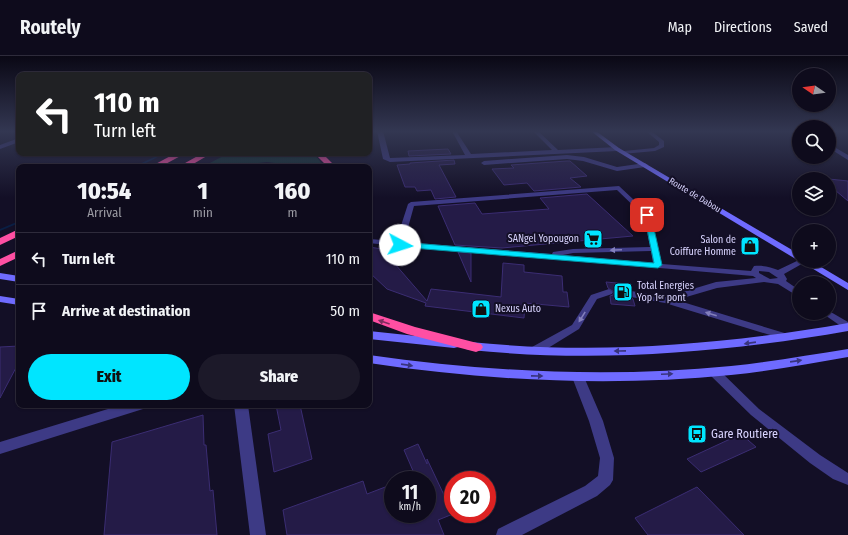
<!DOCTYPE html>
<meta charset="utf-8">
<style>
body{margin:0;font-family:"Fira Sans Condensed",sans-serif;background:#1c1929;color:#f1f3f6;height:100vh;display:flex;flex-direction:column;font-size:15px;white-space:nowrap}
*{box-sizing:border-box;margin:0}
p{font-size:13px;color:#9b9ba3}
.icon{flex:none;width:22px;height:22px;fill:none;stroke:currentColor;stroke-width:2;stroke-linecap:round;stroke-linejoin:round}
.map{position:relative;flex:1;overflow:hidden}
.details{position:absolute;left:16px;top:108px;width:356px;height:244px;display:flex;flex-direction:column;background:#0e0b1c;border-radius:8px;box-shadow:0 1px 3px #0004,0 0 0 1px #2e2b3b}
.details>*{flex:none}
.hud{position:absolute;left:16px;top:16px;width:356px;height:84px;border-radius:8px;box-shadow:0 1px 3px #0004,0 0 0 1px #2e2b3b;background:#202124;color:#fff;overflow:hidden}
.needle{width:26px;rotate:283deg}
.fabs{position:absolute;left:792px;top:12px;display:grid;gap:8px}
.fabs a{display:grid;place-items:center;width:44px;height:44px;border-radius:50%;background:#0e0b1c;box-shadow:0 1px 3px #0004,0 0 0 1px #2e2b3b;font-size:20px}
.speed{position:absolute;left:384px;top:415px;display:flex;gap:8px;font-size:20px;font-weight:700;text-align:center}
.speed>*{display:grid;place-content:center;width:52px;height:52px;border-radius:50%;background:#0e0b1c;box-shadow:0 1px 3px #0004,0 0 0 1px #2e2b3b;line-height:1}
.speed small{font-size:10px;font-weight:400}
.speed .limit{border:6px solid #d22;background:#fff;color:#111}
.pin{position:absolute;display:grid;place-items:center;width:34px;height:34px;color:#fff;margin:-17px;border-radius:8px;box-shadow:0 2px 6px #0006}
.me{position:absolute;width:44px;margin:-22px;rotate:95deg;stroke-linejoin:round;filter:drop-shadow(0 0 3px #0008)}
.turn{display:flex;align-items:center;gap:14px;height:84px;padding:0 12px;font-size:18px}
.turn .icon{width:52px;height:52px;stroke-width:2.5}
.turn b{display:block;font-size:28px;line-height:34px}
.eta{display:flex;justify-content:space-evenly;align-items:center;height:68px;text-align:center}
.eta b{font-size:24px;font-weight:800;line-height:28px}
.button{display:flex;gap:8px;margin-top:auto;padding:8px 12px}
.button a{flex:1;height:46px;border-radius:24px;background:#00e5ff;color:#111;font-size:16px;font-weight:800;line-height:46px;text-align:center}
.button a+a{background:#1c1929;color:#f1f3f6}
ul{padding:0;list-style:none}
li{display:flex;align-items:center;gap:12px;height:52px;padding:0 12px;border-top:1px solid #2e2b3b}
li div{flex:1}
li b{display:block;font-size:15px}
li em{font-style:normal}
header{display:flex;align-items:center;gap:24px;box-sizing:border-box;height:56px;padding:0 20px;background:#0e0b1c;border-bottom:1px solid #2e2b3b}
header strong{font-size:19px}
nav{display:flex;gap:22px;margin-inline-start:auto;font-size:14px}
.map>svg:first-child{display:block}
</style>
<header>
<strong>Routely</strong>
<nav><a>Map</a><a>Directions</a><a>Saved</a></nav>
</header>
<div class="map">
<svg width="848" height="479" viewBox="0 0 848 479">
<rect width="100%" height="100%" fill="#130f26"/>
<path fill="#12302f" d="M 229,97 L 313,97 L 325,111 L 306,111 L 267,106 L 233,110 L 206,109 Z"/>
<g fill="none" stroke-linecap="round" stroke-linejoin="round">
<path fill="#0a1f44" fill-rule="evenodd" d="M 163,97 L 166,97 L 138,111 L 133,111 Z
M 19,165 L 19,167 L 0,175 L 0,173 Z"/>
</g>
<path fill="#241b47" stroke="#3b2d73" d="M 448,93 L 451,98 L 409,100 L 408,95 Z
M 454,104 L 455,108 L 439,109 L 456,141 L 435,143 L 431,134 L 417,135 L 415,131 L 405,131 L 397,109 L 410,108 L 410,107 Z
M 567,105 L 570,105 L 587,120 L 570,122 L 581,131 L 534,135 L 527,127 L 504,129 L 492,113 L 514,112 L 511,109 Z
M 829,123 L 848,125 L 848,145 L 829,129 Z
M 587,138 L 633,180 L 502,192 L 455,189 L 438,150 L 475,147 L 482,158 L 549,153 L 540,142 Z
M 369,191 L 382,193 L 427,245 L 431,233 L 501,241 L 503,207 L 524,209 L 524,216 L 562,220 L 563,236 L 567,236 L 569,251 L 525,247 L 524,262 L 425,250 L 426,247 L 387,233 L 369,216 Z
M 458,196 L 471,197 L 471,226 Z
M 606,226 L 628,228 L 630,234 L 626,238 L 633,243 L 635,250 L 611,248 L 610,240 L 613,239 L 614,236 L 608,232 Z
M 19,290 L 19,306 L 0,342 L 0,291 Z
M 276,349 L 300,349 L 312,403 L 274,416 L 268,378 L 281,374 Z
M 203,359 L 204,389 L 206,389 L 210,435 L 213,434 L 217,479 L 104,479 L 112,386 Z
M 741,378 L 756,391 L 701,416 L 687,403 Z
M 418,388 L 427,408 L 427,403 L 453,458 L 438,464 L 444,479 L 287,479 L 283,454 L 363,425 L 367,438 L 393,428 L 393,458 L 427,458 L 427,424 L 417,424 L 404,394 Z
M 697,431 L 744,479 L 648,479 L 635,462 Z"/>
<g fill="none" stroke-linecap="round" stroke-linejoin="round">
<path fill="#3d3a85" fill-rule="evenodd" d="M 646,75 L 651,75 L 664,85 L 664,91 L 655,95 L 622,98 L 622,96 L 624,95 L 654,92 L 659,89 L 659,86 Z
M 117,97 L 123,97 L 119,100 L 117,99 Z
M 567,99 L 584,101 L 617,111 L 645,107 L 648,109 L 645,111 L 617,115 L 583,105 L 567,103 L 484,109 L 481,107 L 484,105 Z
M 619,130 L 650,159 L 662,208 L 751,215 L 754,210 C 762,209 771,211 778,214 L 799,204 L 799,205 L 807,205 L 784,218 L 787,223 L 786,225 L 799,234 L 799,241 L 778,228 L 764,226 L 717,232 L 676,244 L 791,279 L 792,281 L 791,283 L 783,283 L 665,247 L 631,241 L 627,238 L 631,235 L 666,241 L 716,226 L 756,222 L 753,220 L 402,190 L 399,191 L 396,190 L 369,187 L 369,183 L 396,185 L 408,148 L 411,146 ZM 617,134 L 644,160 L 650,191 L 573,193 L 553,196 L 552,198 L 404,186 L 414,150 ZM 651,195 L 653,207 L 563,199 L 573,197 ZM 759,215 L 769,216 L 778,222 L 770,223 L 759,217 Z
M 609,233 L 613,236 L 612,238 L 597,243 L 579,273 L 540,297 L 532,297 L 531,294 L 532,291 L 572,269 L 591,239 Z
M 829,255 L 848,266 L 848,274 L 845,273 L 822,257 L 829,257 Z
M 714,312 L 718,313 L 759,353 L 820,399 L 848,417 L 848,429 L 833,423 L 810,407 L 751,359 L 710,319 L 709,316 L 710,313 Z"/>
<path fill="#3d3a85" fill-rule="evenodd" d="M 377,75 L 383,75 L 390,102 L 465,99 L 452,75 L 456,75 L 471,98 L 552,94 L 533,75 L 538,75 L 558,94 L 617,91 L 620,93 L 617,95 L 390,106 L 383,103 Z
M 19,82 L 19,86 L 0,93 L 0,89 Z
M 829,88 L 848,99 L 848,104 L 829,92 Z
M 578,316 L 582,318 L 584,321 L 603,365 L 614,402 L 613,424 L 610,429 L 597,440 L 522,479 L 496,479 L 498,473 L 585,430 L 598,420 L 600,402 L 589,365 L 572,321 L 574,318 Z
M 121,349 L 145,349 L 143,353 L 0,398 L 0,386 Z
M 234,349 L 248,349 L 266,479 L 250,479 Z"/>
<path fill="#6f6bff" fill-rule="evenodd" d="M 591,75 L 596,75 L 619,92 L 799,198 L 799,205 L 615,94 Z
M 800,205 L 811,205 L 848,227 L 848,234 Z
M 0,217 L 19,220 L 19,226 L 0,223 Z
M 0,240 L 19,243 L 19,249 L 0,246 Z
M 848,267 L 848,275 C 723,297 596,307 470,294 L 466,293 L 464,290 L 466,287 L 470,286 C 596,299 723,289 848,267 Z
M 369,275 L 454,284 L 458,285 L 460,288 L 458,291 L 454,292 L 369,283 Z
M 848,293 L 848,301 C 809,308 770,315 731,319 C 611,331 489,325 369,307 L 369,299 C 489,316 610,322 731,310 C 770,306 809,299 848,293 Z"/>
<path fill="#ff4fa3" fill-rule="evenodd" d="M 176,97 L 186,97 L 160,111 L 150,111 Z
M 203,97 L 212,97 L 188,111 L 178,111 Z
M 314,97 L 322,97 L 336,111 L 328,111 Z
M 19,173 L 19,180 L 0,189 L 0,182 Z
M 19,194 L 19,201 L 0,210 L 0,203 Z
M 369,256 L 415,271 L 481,288 L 483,291 L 481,294 L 476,296 L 407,278 L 369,264 Z"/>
</g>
<defs><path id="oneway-solid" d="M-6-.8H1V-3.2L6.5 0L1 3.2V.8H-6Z"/></defs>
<g fill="#837fbc">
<use href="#oneway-solid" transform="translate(616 194) rotate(178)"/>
<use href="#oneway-solid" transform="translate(711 258) rotate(-163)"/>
<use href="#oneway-solid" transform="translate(582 261) rotate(122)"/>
</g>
<use fill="#7d2c5e" href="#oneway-solid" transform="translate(384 266) rotate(-161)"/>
<g fill="#38347d">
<use href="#oneway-solid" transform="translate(750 287) rotate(172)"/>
<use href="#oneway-solid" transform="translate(620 295) rotate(179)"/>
<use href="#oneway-solid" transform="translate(796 305) rotate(-8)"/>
<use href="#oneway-solid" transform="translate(407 309) rotate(8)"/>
<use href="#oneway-solid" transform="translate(667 318) rotate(-2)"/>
<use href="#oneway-solid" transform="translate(537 320) rotate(1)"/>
</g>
<linearGradient id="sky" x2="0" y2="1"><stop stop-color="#0a0815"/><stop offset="0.53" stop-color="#333752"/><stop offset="1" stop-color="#333752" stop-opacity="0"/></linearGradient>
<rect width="848" height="142" fill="url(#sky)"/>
<path fill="#00e5ff" stroke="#0095a6" d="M 647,157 L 651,159 L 662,209 L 658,212 L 400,191 L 396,189 L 400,186 L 654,207 L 644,159 Z"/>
<defs>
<g id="supermarket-square" transform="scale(1)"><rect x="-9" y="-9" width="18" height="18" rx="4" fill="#00e5ff" stroke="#130f26"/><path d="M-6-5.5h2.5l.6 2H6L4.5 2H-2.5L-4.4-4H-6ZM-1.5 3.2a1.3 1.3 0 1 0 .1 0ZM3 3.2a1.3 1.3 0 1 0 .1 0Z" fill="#111"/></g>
<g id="shop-square" transform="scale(1)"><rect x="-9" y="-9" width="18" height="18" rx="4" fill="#00e5ff" stroke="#130f26"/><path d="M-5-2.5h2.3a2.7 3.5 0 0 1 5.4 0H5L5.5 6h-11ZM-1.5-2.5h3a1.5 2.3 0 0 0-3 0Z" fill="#111"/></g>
<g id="fuel-square" transform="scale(1)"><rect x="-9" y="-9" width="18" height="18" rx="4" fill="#00e5ff" stroke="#130f26"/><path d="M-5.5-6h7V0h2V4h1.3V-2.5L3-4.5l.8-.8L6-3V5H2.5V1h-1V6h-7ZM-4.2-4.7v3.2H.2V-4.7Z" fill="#111"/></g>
<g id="bus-square" transform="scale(1)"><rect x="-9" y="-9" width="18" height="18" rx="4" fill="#00e5ff" stroke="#130f26"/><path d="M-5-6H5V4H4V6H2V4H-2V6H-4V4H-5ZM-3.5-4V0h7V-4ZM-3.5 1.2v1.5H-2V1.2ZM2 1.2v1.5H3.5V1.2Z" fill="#111"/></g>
</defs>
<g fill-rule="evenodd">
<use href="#supermarket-square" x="593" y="183"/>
<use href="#shop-square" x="750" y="190"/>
<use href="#fuel-square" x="623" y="236"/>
<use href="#shop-square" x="481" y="253"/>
<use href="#bus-square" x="697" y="378"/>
</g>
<g text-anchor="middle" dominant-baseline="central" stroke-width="4" stroke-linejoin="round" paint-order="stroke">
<g font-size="9" fill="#d9d4ff" stroke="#130f26">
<text transform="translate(695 139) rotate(31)">Route de Dabou</text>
</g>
<g font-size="10" fill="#d9d4ff" stroke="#130f26" text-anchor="end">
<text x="579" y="183">SANgel Yopougon</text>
<text x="736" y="184">Salon de<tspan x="736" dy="12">Coiffure Homme</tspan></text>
<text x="637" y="230" text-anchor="start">Total Energies<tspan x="637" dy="12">Yop 1ᵉʳ pont</tspan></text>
<text x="495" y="253" text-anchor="start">Nexus Auto</text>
</g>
<g font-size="12" fill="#d9d4ff" stroke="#130f26" text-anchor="start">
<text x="711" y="378">Gare Routiere</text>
</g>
</g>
</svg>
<div class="fabs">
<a><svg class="needle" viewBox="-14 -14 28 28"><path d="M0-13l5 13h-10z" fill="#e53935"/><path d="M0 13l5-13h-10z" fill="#9b9ba3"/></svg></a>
<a><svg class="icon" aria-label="search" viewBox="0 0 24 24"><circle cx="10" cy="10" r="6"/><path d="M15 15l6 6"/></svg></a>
<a><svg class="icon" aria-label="layers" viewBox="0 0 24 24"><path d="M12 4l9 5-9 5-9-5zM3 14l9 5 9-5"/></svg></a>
<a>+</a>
<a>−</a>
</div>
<div class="speed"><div>11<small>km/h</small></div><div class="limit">20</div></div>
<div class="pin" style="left:647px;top:159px;background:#d93025"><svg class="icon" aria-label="arrive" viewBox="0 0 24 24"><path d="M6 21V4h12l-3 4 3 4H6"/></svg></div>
<svg class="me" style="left:400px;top:189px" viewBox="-20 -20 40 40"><circle r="19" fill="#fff"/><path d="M0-13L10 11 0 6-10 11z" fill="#00e5ff"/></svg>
<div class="hud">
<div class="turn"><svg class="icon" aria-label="left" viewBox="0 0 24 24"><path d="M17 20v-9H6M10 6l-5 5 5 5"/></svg><div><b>110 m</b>Turn left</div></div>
</div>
<section class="details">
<div class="eta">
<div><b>10:54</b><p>Arrival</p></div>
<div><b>1</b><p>min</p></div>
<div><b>160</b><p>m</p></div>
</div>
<ul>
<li><svg class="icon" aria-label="left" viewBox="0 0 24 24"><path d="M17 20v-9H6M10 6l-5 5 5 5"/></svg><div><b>Turn left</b></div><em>110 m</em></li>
<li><svg class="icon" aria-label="arrive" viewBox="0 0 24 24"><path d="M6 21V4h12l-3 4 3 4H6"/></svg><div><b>Arrive at destination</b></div><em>50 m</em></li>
</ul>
<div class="button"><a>Exit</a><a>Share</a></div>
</section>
</div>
